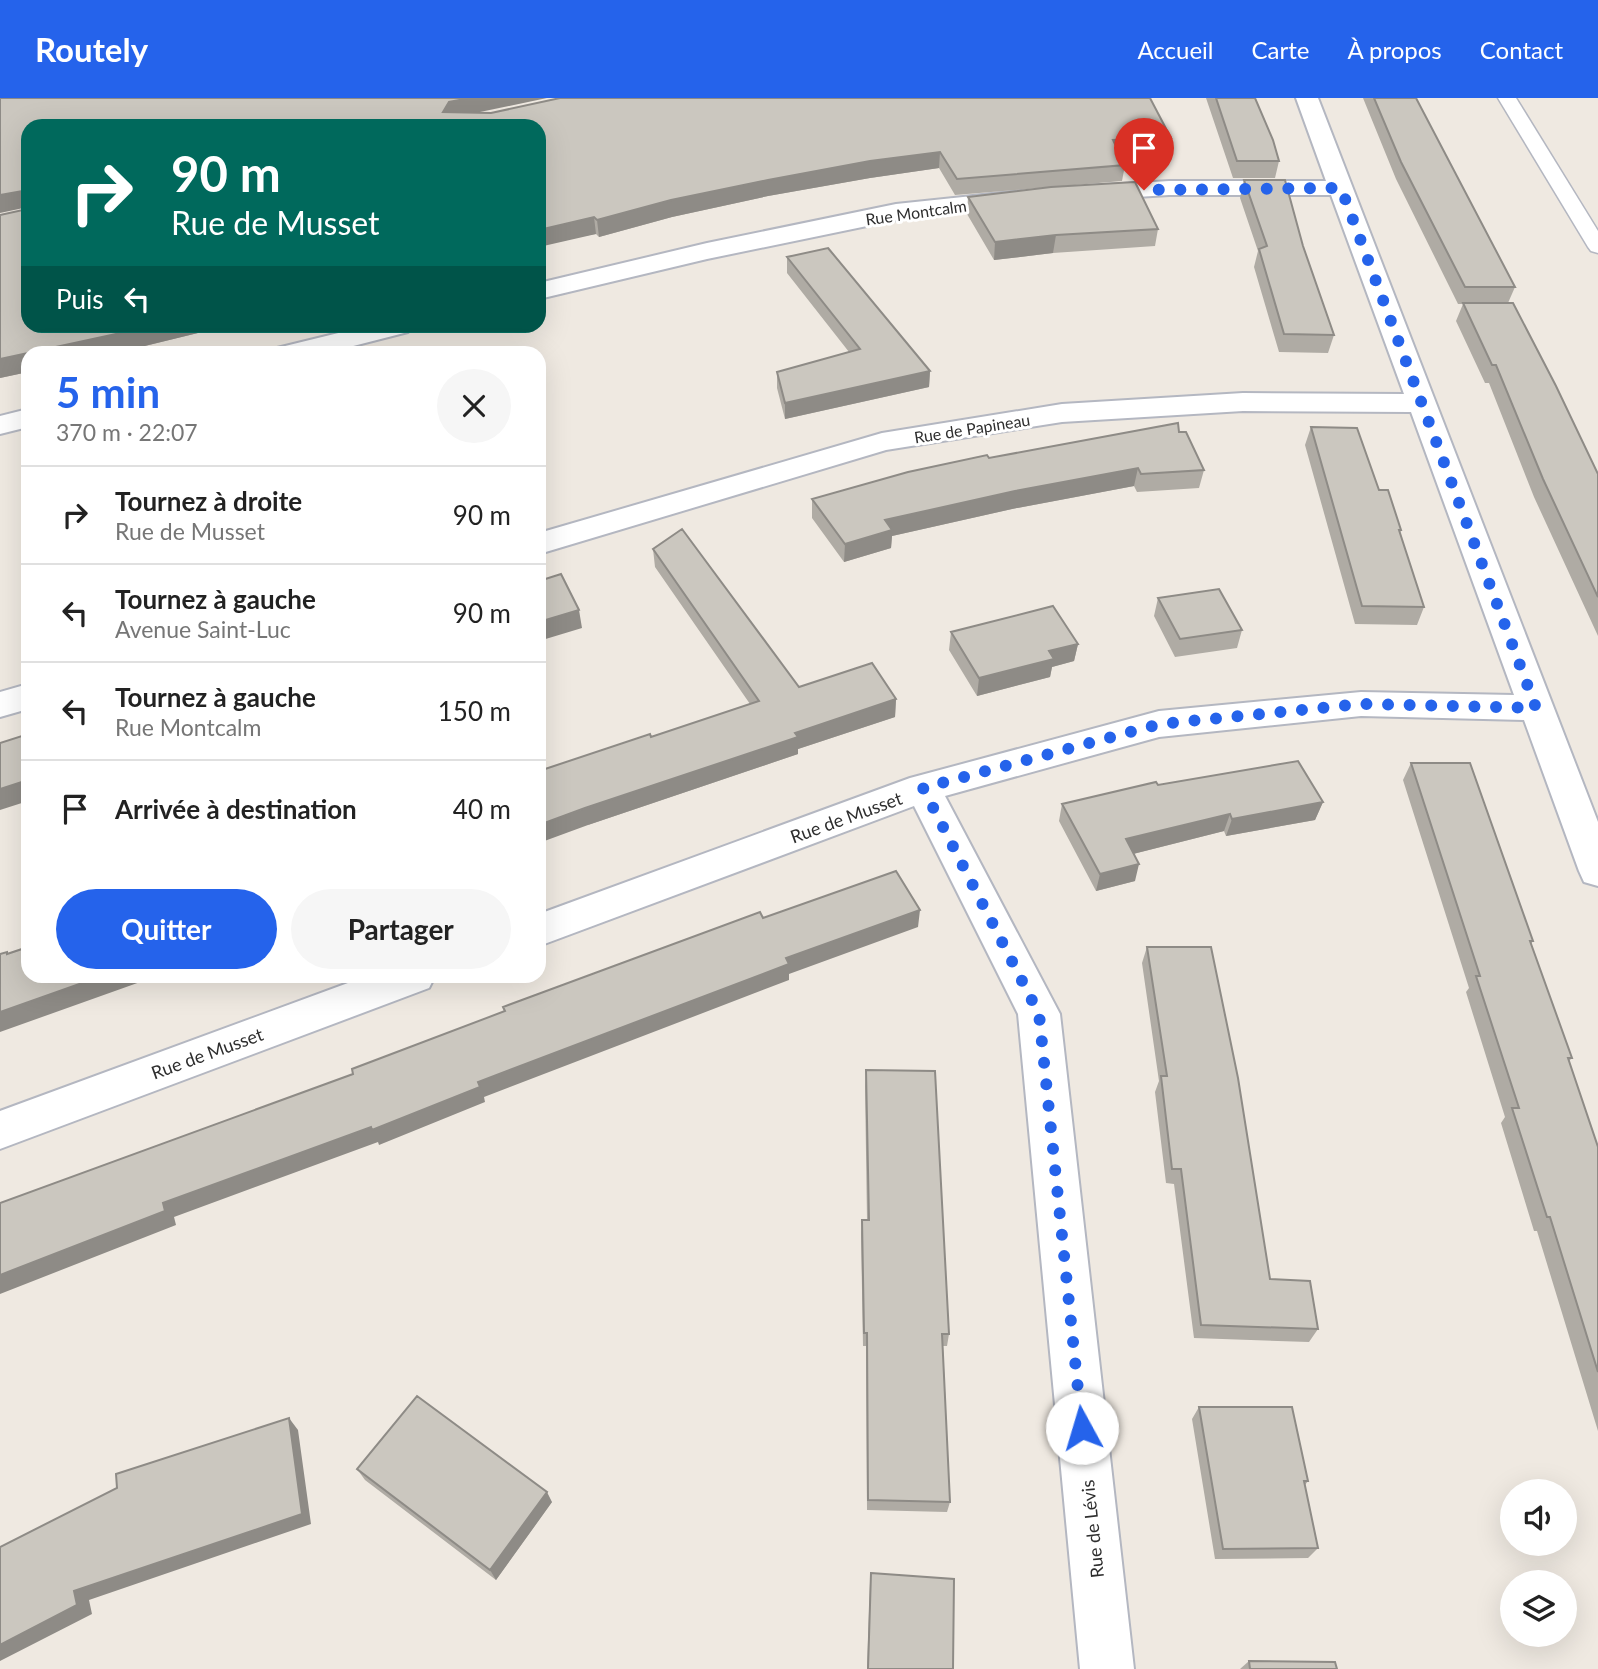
<!DOCTYPE html>
<html lang="fr">
<meta charset="utf-8">
<style>
body{margin:0;font-family:Lato,sans-serif;background:#f6f6f6;color:#222;height:100vh;display:flex;flex-direction:column;font-size:26px;white-space:nowrap}
*{box-sizing:border-box;margin:0}
p{font-size:23px;color:#767676}
.icon{flex:none;width:38px;height:38px;fill:none;stroke:currentColor;stroke-width:2;stroke-linecap:round;stroke-linejoin:round}
.map{position:relative;flex:1;overflow:hidden}
.panel{position:absolute;left:21px;top:248px;width:525px;height:637px;display:flex;flex-direction:column;background:#fff;border-radius:21px;box-shadow:0 7px 28px #0002}
.panel>*{flex:none}
.hud{position:absolute;left:21px;top:21px;width:525px;height:214px;border-radius:21px;box-shadow:0 7px 28px #0002;background:#00695c;color:#fff;overflow:hidden}
.buttons{position:absolute;left:1500px;top:1381px;display:grid;gap:14px}
.buttons a{display:grid;place-items:center;width:77px;height:77px;border-radius:50%;background:#fff;box-shadow:0 7px 28px #0002;font-size:35px}
.pin{position:absolute;display:grid;place-items:center;width:60px;height:60px;color:#fff;margin:-72px -30px;border-radius:50% 50% 50% 0;rotate:-45deg;box-shadow:0 0 7px #0007}
.pin .icon{rotate:45deg}
.me{position:absolute;width:77px;margin:-38px;rotate:354deg;stroke-linejoin:round;filter:drop-shadow(0 0 5px #0008)}
.turn{display:flex;align-items:center;gap:24px;height:147px;padding:0 35px;font-size:32px}
.turn .icon{width:91px;height:91px;stroke-width:2.5}
.turn b{display:block;font-size:49px;line-height:60px}
.then{display:flex;align-items:center;height:66px;padding:0 35px;background:#0003;gap:14px;font-size:26px}
.round{display:grid;place-items:center;flex:none;width:74px;height:74px;border-radius:37px;background:#f6f6f6}
.head{display:flex;align-items:center;justify-content:space-between;height:119px;padding:0 35px}
h1{font-size:42px;font-weight:700;line-height:52px;color:#2563eb}
.button{display:flex;gap:14px;margin-top:auto;padding:14px 35px}
.button a{flex:1;height:80px;border-radius:42px;background:#2563eb;color:#fff;font-size:28px;font-weight:700;line-height:80px;text-align:center}
.button a+a{background:#f6f6f6;color:#222}
ul{padding:0;list-style:none}
li{display:flex;align-items:center;gap:21px;height:98px;padding:0 35px;border-top:2px solid #e0e0e0}
li div{flex:1}
li b{display:block;font-size:26px}
li em{font-style:normal}
header{display:flex;align-items:center;gap:42px;box-sizing:border-box;height:98px;padding:0 35px;background:#2563eb;color:#fff}
header strong{font-size:33px}
nav{display:flex;gap:38px;margin-inline-start:auto;font-size:24px}
.map>svg:first-child{display:block}
</style>
<header>
<strong>Routely</strong>
<nav><a>Accueil</a><a>Carte</a><a>À propos</a><a>Contact</a></nav>
</header>
<div class="map">
<svg width="1598" height="1571" viewBox="0 0 1598 1571">
<rect width="100%" height="100%" fill="#efe9e1"/>
<g fill="none" stroke-linecap="round" stroke-linejoin="round">
<g stroke="#b4b7c1" stroke-width="3">
<path id="lane" d="M 1498,0 L 1516,0 L 1598,133 L 1598,155 L 1591,153 L 1588,149 Z"/>
</g>
<g stroke="#b4b7c1" stroke-width="4">
<path id="street" d="M 1296,0 L 1318,0 L 1598,724 L 1598,788 L 1584,784 L 1579,773 L 1524,622 L 1361,618 L 1159,639 L 945,698 L 1060,916 L 1134,1571 L 1080,1571 L 1018,916 L 914,708 L 539,848 L 539,816 L 910,680 L 1159,613 L 1361,594 L 1514,597 L 1411,314 L 1243,313 L 1062,324 L 886,352 L 539,456 L 539,435 L 882,335 L 1062,306 L 1243,295 L 1404,296 L 1331,97 L 1169,97 L 1088,102 L 1079,100 L 1076,95 L 1079,90 L 1088,88 L 1169,83 L 1326,83 Z
M 1021,93 L 1030,95 L 1033,100 L 1030,105 L 896,122 L 707,161 L 539,201 L 539,185 L 707,145 L 896,106 Z
M 367,228 L 412,228 L 408,234 L 322,256 L 273,256 L 277,250 Z
M 28,311 L 28,329 L 0,336 L 0,318 Z
M 28,586 L 28,611 L 0,619 L 0,594 Z
M 367,878 L 435,878 L 429,890 L 0,1051 L 0,1013 Z"/>
</g>
<use href="#lane" fill="#fff" fill-rule="evenodd"/>
<use href="#street" fill="#fff" fill-rule="evenodd"/>
</g>
<path fill="#afaba4" d="M 547,0 L 480,14 L 1171,40 L 1168,56 L 1121,58 L 1125,67 L 1122,83 L 955,97 L 939,70 L 870,80 L 768,98 L 672,119 L 599,139 L 596,136 L 28,228 L 210,228 L 201,230 L 202,234 L 112,256 L 28,256 L 28,274 L 0,280 L 23,110 Z
M 1206,0 L 1255,0 L 1279,63 L 1275,80 L 1233,80 Z
M 1363,0 L 1416,0 L 1515,189 L 1508,205 L 1598,376 L 1598,538 L 1534,399 L 1489,285 L 1485,285 L 1456,223 L 1463,206 L 1458,206 L 1396,81 Z
M 1244,82 L 1303,148 L 1334,237 L 1328,255 L 1279,254 L 1254,169 L 1258,153 L 1240,100 Z
M 968,99 L 1158,131 L 1155,148 L 1053,155 L 994,162 L 967,116 Z
M 787,159 L 930,273 L 929,289 L 785,321 L 777,290 L 777,274 L 849,254 L 787,175 Z
M 1311,329 L 1379,392 L 1401,432 L 1400,435 L 1424,509 L 1417,527 L 1355,526 L 1305,347 Z
M 1179,334 L 1204,372 L 1199,390 L 1137,394 L 1134,388 L 1012,411 L 892,438 L 891,450 L 844,464 L 812,420 L 812,401 L 989,360 Z
M 653,451 L 799,589 L 896,601 L 895,619 L 798,651 L 798,656 L 588,727 L 651,639 L 750,606 L 655,469 Z
M 1158,500 L 1242,532 L 1237,550 L 1175,559 L 1154,518 Z
M 951,534 L 1078,546 L 1074,563 L 1052,569 L 1050,579 L 977,598 L 949,552 Z
M 1411,665 L 1533,843 L 1531,846 L 1572,960 L 1569,963 L 1598,1049 L 1598,1333 L 1537,1133 L 1534,1133 L 1501,1025 L 1505,1019 L 1466,894 L 1469,890 L 1403,682 Z
M 1158,687 L 1323,704 L 1315,722 L 1226,738 L 1224,733 L 1133,756 L 1135,783 L 1096,793 L 1059,723 L 1062,706 Z
M 1147,849 L 1270,1181 L 1318,1231 L 1309,1244 L 1194,1240 L 1174,1086 L 1166,1085 L 1155,994 L 1159,983 L 1142,865 Z
M 866,972 L 949,1236 L 947,1248 L 943,1248 L 950,1404 L 947,1414 L 867,1412 L 866,1248 L 863,1248 L 861,1136 L 862,1122 L 867,1122 L 865,988 Z
M 1199,1309 L 1308,1383 L 1305,1387 L 1318,1450 L 1308,1460 L 1215,1461 L 1192,1321 Z
M 357,1371 L 552,1404 L 496,1482 L 365,1382 Z
M 871,1475 L 953,1571 L 867,1571 L 870,1485 Z
M 1249,1563 L 1250,1571 L 1240,1571 Z"/>
<path fill="#8e8b86" d="M 470,0 L 547,0 L 451,20 L 443,14 L 449,4 Z
M 940,54 L 939,70 L 870,80 L 768,98 L 672,119 L 599,139 L 597,122 L 671,102 L 768,82 L 870,63 Z
M 23,93 L 28,109 L 0,115 L 0,97 Z
M 594,119 L 596,136 L 539,149 L 539,132 Z
M 1056,137 L 1053,155 L 994,162 L 995,144 Z
M 153,228 L 210,228 L 201,230 L 202,234 L 112,256 L 28,256 L 28,274 L 0,280 L 0,261 Z
M 930,273 L 929,289 L 785,321 L 785,305 Z
M 1138,370 L 1134,388 L 1012,411 L 892,438 L 891,450 L 844,464 L 845,446 L 885,422 L 1015,393 Z
M 579,512 L 582,530 L 539,543 L 539,524 Z
M 1078,546 L 1074,563 L 1052,569 L 1050,579 L 977,598 L 979,580 L 1049,553 Z
M 896,601 L 895,619 L 798,651 L 798,656 L 588,727 L 539,745 L 539,727 L 795,635 Z
M 28,682 L 28,703 L 0,712 L 0,691 Z
M 1323,704 L 1315,722 L 1226,738 L 1232,721 Z
M 1230,716 L 1224,733 L 1121,759 L 1126,741 Z
M 1139,766 L 1135,783 L 1096,793 L 1100,776 Z
M 920,812 L 918,829 L 789,876 L 789,882 L 484,999 L 485,1004 L 379,1047 L 378,1044 L 174,1119 L 176,1127 L 0,1196 L 0,1177 L 163,1105 L 478,984 L 786,860 Z
M 102,878 L 157,878 L 0,934 L 0,914 Z
M 289,1320 L 298,1332 L 311,1426 L 89,1502 L 92,1516 L 0,1563 L 0,1547 L 74,1493 Z
M 547,1394 L 552,1404 L 496,1482 L 490,1472 Z"/>
<path fill="#cbc7bf" stroke="#8e8b86" stroke-width="2" d="M 0,0 L 470,0 L 449,4 L 443,14 L 491,15 L 560,0 L 1150,0 L 1171,40 L 1113,42 L 1125,67 L 957,81 L 940,54 L 870,63 L 768,82 L 671,102 L 597,122 L 594,119 L 539,132 L 539,28 L 28,28 L 28,228 L 153,228 L 0,261 L 0,117 L 23,112 L 23,93 L 0,97 Z
M 1216,0 L 1255,0 L 1273,42 L 1279,63 L 1237,63 Z
M 1374,0 L 1416,0 L 1515,189 L 1465,189 L 1401,64 Z
M 1244,82 L 1285,82 L 1303,148 L 1334,237 L 1284,236 L 1259,151 L 1267,148 Z
M 1135,84 L 1158,131 L 1056,137 L 995,144 L 968,99 L 1051,89 Z
M 828,150 L 930,273 L 785,305 L 777,274 L 860,251 L 787,159 Z
M 1463,205 L 1513,205 L 1556,288 L 1598,376 L 1598,499 L 1543,381 L 1496,267 L 1492,267 Z
M 1178,325 L 1179,334 L 1186,334 L 1204,372 L 1141,376 L 1138,370 L 1015,393 L 885,422 L 892,432 L 845,446 L 812,401 L 908,374 L 987,357 L 989,360 Z
M 1311,329 L 1357,330 L 1379,392 L 1388,392 L 1401,432 L 1399,432 L 1424,509 L 1362,508 Z
M 682,431 L 799,589 L 872,565 L 896,601 L 795,635 L 798,639 L 585,710 L 539,727 L 539,673 L 650,636 L 651,639 L 759,603 L 653,451 Z
M 561,476 L 579,512 L 539,524 L 539,483 Z
M 1219,491 L 1242,532 L 1180,541 L 1158,500 Z
M 1053,508 L 1078,546 L 1049,553 L 1054,561 L 979,580 L 951,534 Z
M 28,636 L 28,682 L 0,691 L 0,645 Z
M 1298,663 L 1323,704 L 1232,721 L 1230,716 L 1126,741 L 1139,766 L 1100,776 L 1062,706 L 1156,684 L 1158,687 Z
M 1411,665 L 1470,665 L 1533,843 L 1530,843 L 1572,960 L 1568,960 L 1598,1049 L 1598,1274 L 1550,1119 L 1547,1119 L 1512,1010 L 1519,1010 L 1476,878 L 1480,878 Z
M 896,773 L 920,812 L 786,860 L 789,866 L 478,984 L 480,989 L 372,1032 L 371,1029 L 163,1105 L 165,1113 L 0,1177 L 0,1105 L 353,976 L 352,971 L 505,913 L 503,909 L 760,814 L 763,820 Z
M 28,849 L 28,878 L 102,878 L 0,914 L 0,856 L 7,854 L 7,856 Z
M 1147,849 L 1211,849 L 1238,980 L 1270,1181 L 1310,1183 L 1318,1231 L 1201,1227 L 1181,1071 L 1172,1071 L 1161,978 L 1167,978 Z
M 866,972 L 935,973 L 949,1236 L 942,1236 L 950,1404 L 868,1402 L 867,1235 L 864,1235 L 862,1122 L 869,1122 Z
M 417,1298 L 547,1394 L 490,1472 L 357,1371 Z
M 1199,1309 L 1292,1309 L 1308,1383 L 1304,1383 L 1318,1450 L 1223,1451 Z
M 289,1320 L 302,1416 L 74,1493 L 77,1507 L 0,1547 L 0,1449 L 117,1390 L 116,1376 Z
M 871,1475 L 954,1481 L 953,1571 L 868,1571 Z
M 1249,1563 L 1335,1564 L 1337,1571 L 1250,1571 Z"/>
<g fill="none" stroke-linecap="round" stroke-linejoin="round">
<path stroke="#2563eb" stroke-width="12" stroke-dasharray="0 21.6" d="M 1082,1330 L 1039,916 L 923,690 L 1160,626 L 1361,606 L 1536,610 L 1341,90 L 1144,92"/>
</g>
<g text-anchor="middle" dominant-baseline="central" stroke-width="6" stroke-linejoin="round" paint-order="stroke">
<g font-size="16" fill="#2e2e2e" stroke="#fff">
<text transform="translate(916 114) rotate(-8)">Rue Montcalm</text>
<text transform="translate(972 330) rotate(-9)">Rue de Papineau</text>
</g>
<g font-size="18" fill="#2e2e2e" stroke="#fff">
<text transform="translate(846 719) rotate(-20)">Rue de Musset</text>
<text transform="translate(207 955) rotate(-20)">Rue de Musset</text>
<text transform="translate(1092 1431) rotate(-96)">Rue de Lévis</text>
</g>
</g>
</svg>
<div class="buttons">
<a><svg class="icon" aria-label="sound" viewBox="0 0 24 24"><path d="M4 9h4l5-4v14l-5-4H4zM17 9q2 3 0 6"/></svg></a>
<a><svg class="icon" aria-label="layers" viewBox="0 0 24 24"><path d="M12 4l9 5-9 5-9-5zM3 14l9 5 9-5"/></svg></a>
</div>
<div class="pin" style="left:1144px;top:92px;background:#d93025"><svg class="icon" aria-label="arrive" viewBox="0 0 24 24"><path d="M6 21V4h12l-3 4 3 4H6"/></svg></div>
<svg class="me" style="left:1082px;top:1330px" viewBox="-20 -20 40 40"><circle r="19" fill="#fff"/><path d="M0-13L10 11 0 6-10 11z" fill="#2563eb"/></svg>
<div class="hud">
<div class="turn"><svg class="icon" aria-label="right" viewBox="0 0 24 24"><path d="M7 20v-9h11M14 6l5 5-5 5"/></svg><div><b>90 m</b>Rue de Musset</div></div>
<div class="then">Puis<svg class="icon" aria-label="left" viewBox="0 0 24 24"><path d="M17 20v-9H6M10 6l-5 5 5 5"/></svg></div>
</div>
<section class="panel">
<div class="head"><div><h1>5 min</h1><p>370 m · 22:07</p></div><a class="round"><svg class="icon" aria-label="close" viewBox="0 0 24 24"><path d="M6 6l12 12M18 6L6 18"/></svg></a></div>
<ul>
<li><svg class="icon" aria-label="right" viewBox="0 0 24 24"><path d="M7 20v-9h11M14 6l5 5-5 5"/></svg><div><b>Tournez à droite</b><p>Rue de Musset</p></div><em>90 m</em></li>
<li><svg class="icon" aria-label="left" viewBox="0 0 24 24"><path d="M17 20v-9H6M10 6l-5 5 5 5"/></svg><div><b>Tournez à gauche</b><p>Avenue Saint-Luc</p></div><em>90 m</em></li>
<li><svg class="icon" aria-label="left" viewBox="0 0 24 24"><path d="M17 20v-9H6M10 6l-5 5 5 5"/></svg><div><b>Tournez à gauche</b><p>Rue Montcalm</p></div><em>150 m</em></li>
<li><svg class="icon" aria-label="arrive" viewBox="0 0 24 24"><path d="M6 21V4h12l-3 4 3 4H6"/></svg><div><b>Arrivée à destination</b></div><em>40 m</em></li>
</ul>
<div class="button"><a>Quitter</a><a>Partager</a></div>
</section>
</div>
